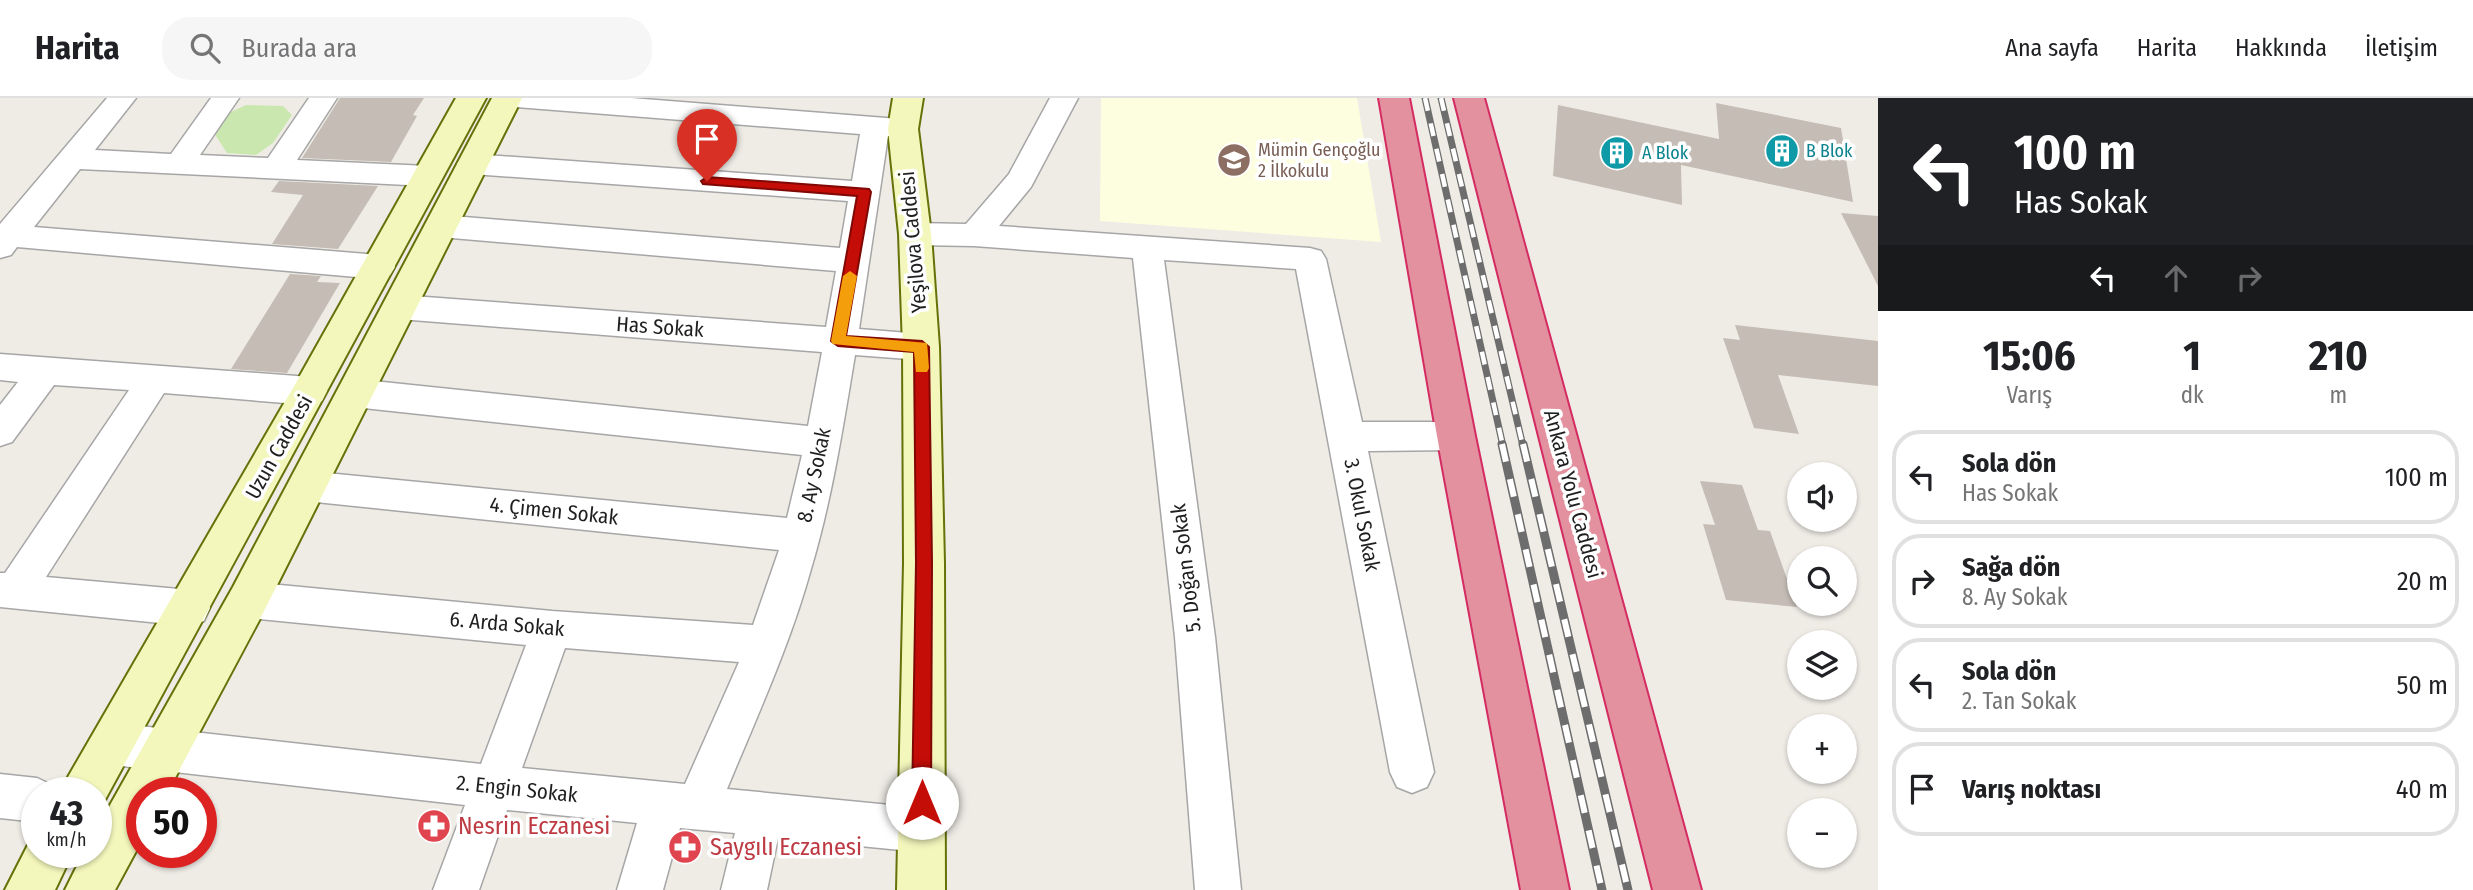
<!DOCTYPE html>
<html lang="tr">
<meta charset="utf-8">
<style>
body{margin:0;font-family:"Fira Sans Condensed",sans-serif;background:#f6f6f6;color:#202124;height:100vh;display:flex;flex-direction:column;font-size:26px;white-space:nowrap}
*{box-sizing:border-box;margin:0}
p{font-size:23px;color:#757577}
.icon{flex:none;width:38px;height:38px;fill:none;stroke:currentColor;stroke-width:2;stroke-linecap:round;stroke-linejoin:round}
.map{position:relative;flex:1;overflow:hidden}
.drawer{display:flex;flex-direction:column;background:#fff;width:595px}
.drawer>*{flex:none}
.top-card{background:#202124;color:#fff;overflow:hidden}
.fabs{position:absolute;left:1787px;top:364px;display:grid;gap:14px}
.fabs a{display:grid;place-items:center;width:70px;height:70px;border-radius:50%;background:#fff;box-shadow:0 2px 5px #0004;font-size:35px}
.speed{position:absolute;left:21px;top:679px;display:flex;gap:14px;font-size:35px;font-weight:700;text-align:center}
.speed>*{display:grid;place-content:center;width:91px;height:91px;border-radius:50%;background:#fff;box-shadow:0 2px 5px #0004;line-height:1}
.speed small{font-size:18px;font-weight:400}
.speed .limit{border:10px solid #d22;background:#fff;color:#111}
.pin{position:absolute;display:grid;place-items:center;width:60px;height:60px;color:#fff;margin:-72px -30px;border-radius:50% 50% 50% 0;rotate:-45deg;box-shadow:0 0 7px #0007}
.pin .icon{rotate:45deg}
.me{position:absolute;width:77px;margin:-38px;rotate:0deg;stroke-linejoin:round;filter:drop-shadow(0 0 5px #0008)}
.turn{display:flex;align-items:center;gap:24px;height:147px;padding:0 21px;font-size:32px}
.turn .icon{width:91px;height:91px;stroke-width:2.5}
.turn b{display:block;font-size:49px;line-height:60px}
.lanes{display:flex;align-items:center;height:66px;padding:0 21px;background:#0003;justify-content:center;gap:35px;direction:ltr}
.lanes .off{opacity:.35}
.eta{display:flex;justify-content:space-evenly;align-items:center;height:119px;text-align:center}
.eta b{font-size:42px;font-weight:700;line-height:49px}
ul{padding:0;list-style:none}
li{display:flex;align-items:center;gap:21px;height:94px;margin:0 14px 10px;padding:0 7px;border:4px solid #e0e0e0;border-radius:28px}
li div{flex:1}
li b{display:block;font-size:26px}
li em{font-style:normal}
header{display:flex;align-items:center;gap:42px;box-sizing:border-box;height:98px;padding:0 35px;background:#fff;border-bottom:2px solid #e0e0e0}
header strong{font-size:33px}
nav{display:flex;gap:38px;margin-inline-start:auto;font-size:24px}
.search{width:490px;height:63px;background:#f6f6f6;display:flex;align-items:center;gap:18px;box-sizing:border-box;padding:0 24px;border-radius:28px;color:#757577;font-size:26px}
main{display:flex;flex:1;min-height:0}
.map>svg:first-child{display:block}
</style>
<header>
<strong>Harita</strong>
<div class="search"><svg class="icon" aria-label="search" viewBox="0 0 24 24"><circle cx="10" cy="10" r="6"/><path d="M15 15l6 6"/></svg>Burada ara</div>
<nav><a>Ana sayfa</a><a>Harita</a><a>Hakkında</a><a>İletişim</a></nav>
</header>
<main>
<div class="map">
<svg width="1878" height="792" viewBox="0 0 1878 792">
<rect width="100%" height="100%" fill="#efece6"/>
<path fill="#fdfee0" d="M 1101,0 L 1357,0 L 1381,144 L 1100,123 Z"/>
<path fill="#c9e7ae" d="M 246,7 L 283,8 L 292,17 L 273,45 L 256,57 L 227,55 L 212,32 L 227,16 Z"/>
<path fill="#c4bcb5" d="M 340,0 L 424,0 L 413,17 L 417,18 L 391,64 L 302,60 Z
M 1716,5 L 1841,30 L 1853,104 L 1681,67 L 1682,107 L 1553,78 L 1558,7 L 1719,41 Z
M 279,83 L 378,88 L 338,151 L 272,146 L 303,97 L 271,94 Z
M 1841,115 L 1878,118 L 1878,188 Z
M 290,176 L 321,178 L 317,184 L 340,185 L 287,275 L 231,271 Z
M 1735,227 L 1878,243 L 1878,288 L 1778,277 L 1799,336 L 1754,330 L 1723,240 L 1740,242 Z
M 1700,383 L 1742,387 L 1758,432 L 1770,433 L 1797,509 L 1726,502 L 1703,426 L 1715,427 Z"/>
<g fill="none" stroke-linecap="round" stroke-linejoin="round">
<g stroke="#a6a6a6" stroke-width="3">
<path id="street" d="M 107,0 L 136,0 L 95,52 L 171,56 L 211,0 L 239,0 L 200,57 L 268,60 L 309,0 L 337,0 L 297,62 L 428,68 L 438,71 L 443,78 L 438,85 L 428,88 L 80,71 L 34,129 L 379,157 L 390,161 L 395,169 L 390,177 L 379,181 L 17,149 L 11,157 L 0,160 L 0,126 Z
M 502,0 L 631,0 L 899,21 L 909,23 L 913,30 L 909,37 L 888,38 L 859,231 L 921,236 L 933,240 L 938,249 L 933,258 L 921,262 L 855,257 C 843,329 832,401 811,471 C 790,547 757,618 727,691 L 921,710 L 937,716 L 943,732 L 937,748 L 921,754 L 778,740 L 767,792 L 721,792 L 735,735 L 680,730 L 663,792 L 617,792 L 637,725 L 507,712 L 479,792 L 433,792 L 465,707 L 113,667 L 98,661 L 92,646 L 98,631 L 113,625 L 481,666 L 526,547 L 248,520 L 234,515 L 228,502 L 234,489 L 248,484 L 552,513 L 753,527 L 779,452 L 306,403 L 293,399 L 288,388 L 293,377 L 306,373 L 787,420 L 802,357 L 354,309 L 342,305 L 337,295 L 342,285 L 354,281 L 808,328 L 822,254 L 399,221 L 388,218 L 383,209 L 388,200 L 399,197 L 826,229 L 836,173 L 440,139 L 429,136 L 425,128 L 429,120 L 440,117 L 840,150 L 848,103 L 472,76 L 462,73 L 457,66 L 462,59 L 472,56 L 852,83 L 860,36 L 516,9 L 506,6 ZM 565,550 L 739,564 L 685,686 L 522,670 Z
M 1050,0 L 1078,0 L 1031,89 L 999,128 L 1310,150 L 1321,153 L 1326,161 L 1362,324 L 1456,324 L 1469,328 L 1474,338 L 1469,348 L 1456,352 L 1368,353 L 1434,674 L 1427,689 L 1412,695 L 1397,689 L 1390,674 L 1296,171 L 1164,162 L 1215,539 L 1241,792 L 1195,792 L 1175,539 L 1133,160 L 974,148 L 915,147 L 904,144 L 900,136 L 904,128 L 915,125 L 966,126 L 1009,76 Z
M 0,256 L 310,279 L 322,283 L 327,293 L 322,303 L 310,307 L 164,295 L 46,479 L 190,492 L 204,497 L 210,510 L 204,523 L 190,528 L 0,509 L 0,475 L 5,475 L 129,292 L 54,287 L 12,344 L 0,348 L 0,307 L 18,284 L 0,282 Z
M 0,676 L 37,680 L 52,687 L 56,695 L 37,695 L 37,724 L 0,720 Z"/>
</g>
<g stroke="#657209" stroke-width="4">
<path id="secondary" d="M 456,0 L 486,0 L 100,711 L 96,713 L 96,695 L 61,695 L 68,679 L 297,283 Z
M 492,0 L 522,0 L 263,515 L 167,695 L 142,695 L 142,742 L 115,792 L 65,792 L 84,754 L 96,754 L 96,732 L 233,489 Z
M 893,0 L 923,0 L 918,31 L 931,136 L 939,249 L 944,465 L 945,792 L 897,792 L 904,465 L 903,249 L 899,136 L 888,31 Z
M 37,736 L 37,754 L 73,754 L 55,792 L 5,792 L 33,737 Z"/>
</g>
<g stroke="#d42c62" stroke-width="4">
<path id="highway" d="M 1379,0 L 1409,0 L 1475,338 L 1569,792 L 1521,792 L 1437,338 Z
M 1454,0 L 1484,0 L 1701,792 L 1653,792 Z"/>
</g>
<use href="#street" fill="#fff" fill-rule="evenodd"/>
<use href="#secondary" fill="#f3f7bc" fill-rule="evenodd"/>
<use href="#highway" fill="#e3919e" fill-rule="evenodd"/>
<g stroke="#6d6d6d" stroke-width="7">
<path id="rail-far1" d="M 1425,0 L 1503,348
M 1441,0 L 1523,348"/>
</g>
<g stroke="#6d6d6d" stroke-width="9">
<path id="rail" d="M 1502,346 L 1602,792
M 1523,346 L 1628,792"/>
</g>
<use href="#rail-far1" stroke="#fff" stroke-width="4.5" stroke-dasharray="13" stroke-linecap="butt"/>
<use href="#rail" stroke="#fff" stroke-width="6" stroke-dasharray="18" stroke-linecap="butt"/>
</g>
<path fill="#c50d08" stroke="#800805" stroke-width="2" d="M 707,79 L 869,91 L 871,94 L 846,238 L 922,243 L 929,249 L 932,465 L 931,705 L 928,712 L 922,715 L 915,712 L 912,705 L 916,465 L 914,254 L 838,248 L 831,243 L 857,98 L 703,86 L 701,83 Z"/>
<path fill="#f59e0b" d="M 850,173 L 857,178 L 846,238 L 927,245 L 929,270 L 927,274 L 916,274 L 914,254 L 833,246 L 831,243 L 843,178 Z"/>
<defs>
<g id="building-disc" transform="scale(1.75)"><circle r="9.5" fill="#0f9aa8" stroke="#fff"/><path d="M-4-6H4V6H1V3H-1V6H-4ZM-2.5-4.3h1.7v1.8h-1.7ZM.8-4.3h1.7v1.8H.8ZM-2.5-1h1.7V.8h-1.7ZM.8-1h1.7V.8H.8Z" fill="#fff"/></g>
<g id="school-disc" transform="scale(1.75)"><circle r="9.5" fill="#8d6e63" stroke="#fff"/><path d="M0-5L7-2L0 1L-7-2ZM-4 1L0 2.5L4 1V4Q0 6-4 4Z" fill="#fff"/></g>
<g id="pharmacy-disc" transform="scale(1.75)"><circle r="9.5" fill="#e0444e" stroke="#fff"/><path d="M-2-6h4v4h4v4h-4v4h-4v-4h-4v-4h4Z" fill="#fff"/></g>
</defs>
<g fill-rule="evenodd">
<use href="#building-disc" x="1782" y="53"/>
<use href="#building-disc" x="1617" y="55"/>
<use href="#school-disc" x="1234" y="62"/>
<use href="#pharmacy-disc" x="434" y="728"/>
<use href="#pharmacy-disc" x="685" y="749"/>
</g>
<g text-anchor="middle" dominant-baseline="central" stroke-width="7" stroke-linejoin="round" paint-order="stroke">
<g font-size="18" fill="#785e54" stroke="#fff" text-anchor="start">
<text x="1258" y="52">Mümin Gençoğlu<tspan x="1258" dy="21">2 İlkokulu</tspan></text>
</g>
<g font-size="18" fill="#0d838f" stroke="#fff" text-anchor="start">
<text x="1806" y="53">B Blok</text>
<text x="1642" y="55">A Blok</text>
</g>
<g font-size="21" fill="#1f1f1f" stroke="#fff">
<text transform="translate(913 144) rotate(-95)">Yeşilova Caddesi</text>
<text transform="translate(660 229) rotate(4)">Has Sokak</text>
<text transform="translate(279 349) rotate(-61)">Uzun Caddesi</text>
<text transform="translate(814 377) rotate(-78)">8. Ay Sokak</text>
<text transform="translate(1573 396) rotate(75)">Ankara Yolu Caddesi</text>
<text transform="translate(554 413) rotate(6)">4. Çimen Sokak</text>
<text transform="translate(1362 417) rotate(79)">3. Okul Sokak</text>
<text transform="translate(1186 470) rotate(-97)">5. Doğan Sokak</text>
<text transform="translate(507 526) rotate(5)">6. Arda Sokak</text>
<text transform="translate(517 691) rotate(6)">2. Engin Sokak</text>
</g>
<g font-size="24" fill="#be3a42" stroke="#fff" text-anchor="start">
<text x="458" y="728">Nesrin Eczanesi</text>
<text x="710" y="749">Saygılı Eczanesi</text>
</g>
</g>
</svg>
<div class="fabs">
<a><svg class="icon" aria-label="sound" viewBox="0 0 24 24"><path d="M4 9h4l5-4v14l-5-4H4zM17 9q2 3 0 6"/></svg></a>
<a><svg class="icon" aria-label="search" viewBox="0 0 24 24"><circle cx="10" cy="10" r="6"/><path d="M15 15l6 6"/></svg></a>
<a><svg class="icon" aria-label="layers" viewBox="0 0 24 24"><path d="M12 4l9 5-9 5-9-5zM3 14l9 5 9-5"/></svg></a>
<a>+</a>
<a>−</a>
</div>
<div class="speed"><div>43<small>km/h</small></div><div class="limit">50</div></div>
<div class="pin" style="left:707px;top:83px;background:#d93025"><svg class="icon" aria-label="arrive" viewBox="0 0 24 24"><path d="M6 21V4h12l-3 4 3 4H6"/></svg></div>
<svg class="me" style="left:922px;top:705px" viewBox="-20 -20 40 40"><circle r="19" fill="#fff"/><path d="M0-13L10 11 0 6-10 11z" fill="#c50d08"/></svg>
</div>
<section class="drawer">
<div class="top-card">
<div class="turn"><svg class="icon" aria-label="left" viewBox="0 0 24 24"><path d="M17 20v-9H6M10 6l-5 5 5 5"/></svg><div><b>100 m</b>Has Sokak</div></div>
<div class="lanes"><svg class="icon" aria-label="left" viewBox="0 0 24 24"><path d="M17 20v-9H6M10 6l-5 5 5 5"/></svg><svg class="icon off" aria-label="ahead" viewBox="0 0 24 24"><path d="M12 20V5M6 11l6-6 6 6"/></svg><svg class="icon off" aria-label="right" viewBox="0 0 24 24"><path d="M7 20v-9h11M14 6l5 5-5 5"/></svg></div>
</div>
<div class="eta">
<div><b>15:06</b><p>Varış</p></div>
<div><b>1</b><p>dk</p></div>
<div><b>210</b><p>m</p></div>
</div>
<ul>
<li><svg class="icon" aria-label="left" viewBox="0 0 24 24"><path d="M17 20v-9H6M10 6l-5 5 5 5"/></svg><div><b>Sola dön</b><p>Has Sokak</p></div><em>100 m</em></li>
<li><svg class="icon" aria-label="right" viewBox="0 0 24 24"><path d="M7 20v-9h11M14 6l5 5-5 5"/></svg><div><b>Sağa dön</b><p>8. Ay Sokak</p></div><em>20 m</em></li>
<li><svg class="icon" aria-label="left" viewBox="0 0 24 24"><path d="M17 20v-9H6M10 6l-5 5 5 5"/></svg><div><b>Sola dön</b><p>2. Tan Sokak</p></div><em>50 m</em></li>
<li><svg class="icon" aria-label="arrive" viewBox="0 0 24 24"><path d="M6 21V4h12l-3 4 3 4H6"/></svg><div><b>Varış noktası</b></div><em>40 m</em></li>
</ul>
</section>
</main>
